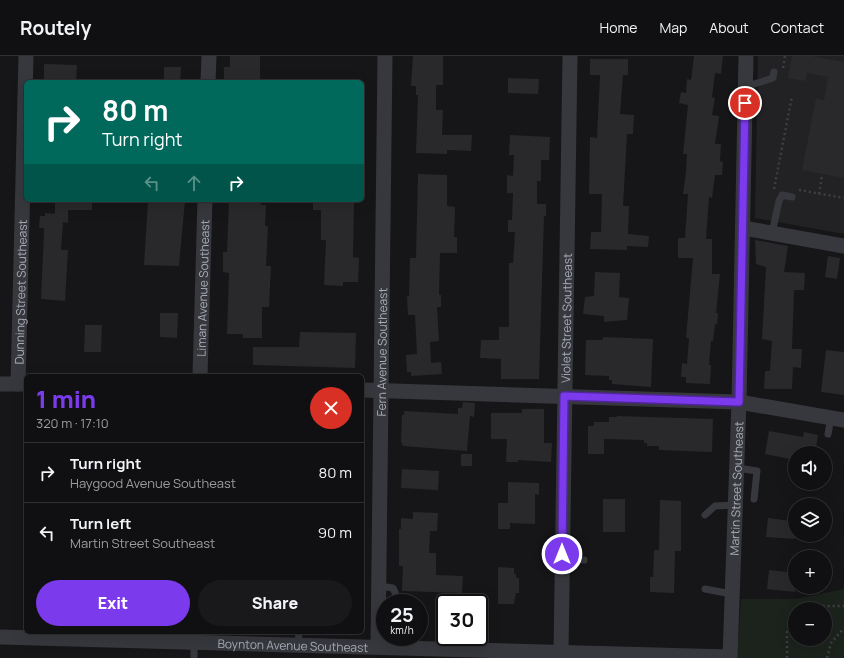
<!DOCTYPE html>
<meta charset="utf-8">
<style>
body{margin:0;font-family:Manrope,sans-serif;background:#19191b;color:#f1f3f6;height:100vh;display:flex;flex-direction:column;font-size:15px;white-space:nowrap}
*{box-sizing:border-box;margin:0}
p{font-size:13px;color:#9c9d9f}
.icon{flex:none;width:22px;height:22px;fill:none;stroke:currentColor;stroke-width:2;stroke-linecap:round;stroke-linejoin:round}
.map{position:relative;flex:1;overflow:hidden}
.drawer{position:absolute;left:24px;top:318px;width:340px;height:260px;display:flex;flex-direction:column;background:#101012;border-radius:6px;box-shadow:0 4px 16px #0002,0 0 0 1px #303032}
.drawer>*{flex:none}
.top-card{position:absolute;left:24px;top:24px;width:340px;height:122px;border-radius:6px;box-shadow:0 4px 16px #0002,0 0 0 1px #303032;background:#00695c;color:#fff;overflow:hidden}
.tools{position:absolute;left:788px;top:390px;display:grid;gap:8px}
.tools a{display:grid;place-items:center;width:44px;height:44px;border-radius:50%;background:#101012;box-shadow:0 4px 16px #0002,0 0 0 1px #303032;font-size:20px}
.speed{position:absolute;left:376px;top:538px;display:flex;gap:8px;font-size:20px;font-weight:700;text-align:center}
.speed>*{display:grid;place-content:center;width:52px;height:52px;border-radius:50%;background:#101012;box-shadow:0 4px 16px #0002,0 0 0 1px #303032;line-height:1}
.speed small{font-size:10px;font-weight:400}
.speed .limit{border:2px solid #111;border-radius:6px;background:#fff;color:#111}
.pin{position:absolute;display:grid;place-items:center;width:34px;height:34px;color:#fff;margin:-17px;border:2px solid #fff;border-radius:50%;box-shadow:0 1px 4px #0007}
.me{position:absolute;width:44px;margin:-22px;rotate:0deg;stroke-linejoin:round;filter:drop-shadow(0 0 3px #0008)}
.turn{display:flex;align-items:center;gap:14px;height:84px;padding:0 12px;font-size:18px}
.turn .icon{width:52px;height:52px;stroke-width:2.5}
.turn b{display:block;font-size:28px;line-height:34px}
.lanes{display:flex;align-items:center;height:38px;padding:0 12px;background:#0003;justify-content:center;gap:20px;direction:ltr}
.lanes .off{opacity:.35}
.round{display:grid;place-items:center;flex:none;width:42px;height:42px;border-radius:21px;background:#19191b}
.summary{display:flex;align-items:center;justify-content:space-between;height:68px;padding:0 12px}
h1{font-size:24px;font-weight:800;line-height:30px;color:#7c3aed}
.button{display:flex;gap:8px;margin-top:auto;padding:8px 12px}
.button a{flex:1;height:46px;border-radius:24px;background:#7c3aed;color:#fff;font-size:16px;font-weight:800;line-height:46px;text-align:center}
.button a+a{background:#19191b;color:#f1f3f6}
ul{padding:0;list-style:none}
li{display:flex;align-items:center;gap:12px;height:60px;padding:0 12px;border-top:1px solid #303032}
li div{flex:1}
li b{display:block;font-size:15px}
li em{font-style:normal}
header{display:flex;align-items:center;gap:24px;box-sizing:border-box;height:56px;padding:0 20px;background:#101012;border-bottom:1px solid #303032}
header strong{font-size:19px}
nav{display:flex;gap:22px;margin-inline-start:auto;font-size:14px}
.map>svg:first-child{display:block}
</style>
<header>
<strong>Routely</strong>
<nav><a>Home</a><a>Map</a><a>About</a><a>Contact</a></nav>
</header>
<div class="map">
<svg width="844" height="602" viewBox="0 0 844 602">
<rect width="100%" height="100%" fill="#161618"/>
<path fill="#222225" d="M 758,0 L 844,0 L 844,178 L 755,162 Z"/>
<path fill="#1c231d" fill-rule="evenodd" d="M 844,533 L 844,602 L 737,602 L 741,543 L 796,543 ZM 795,553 L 825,553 L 825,583 L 795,583 Z"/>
<path fill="#29292c" d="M 230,0 L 260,0 L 260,24 L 229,26 L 229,23 L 224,23 L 224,11 L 230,11 Z
M 413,0 L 443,0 L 443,29 L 436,29 L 436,54 L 443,54 L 442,79 L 472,79 L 471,95 L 447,94 L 447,98 L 416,97 L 418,39 L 416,39 L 416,30 L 411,30 Z
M 694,0 L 723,0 L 721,18 L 715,17 L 712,41 L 715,42 L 712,59 L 719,60 L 715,88 L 721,88 L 720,105 L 723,106 L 722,119 L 715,119 L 712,142 L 709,141 L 706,183 L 712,183 L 712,218 L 720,218 L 716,257 L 718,257 L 717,268 L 715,268 L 713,285 L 711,285 L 709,309 L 711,309 L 710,328 L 686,327 L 686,321 L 681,321 L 682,307 L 687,308 L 689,282 L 686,282 L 693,202 L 678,202 L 678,182 L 685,182 L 688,138 L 683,138 L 686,116 L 687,98 L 683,98 L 688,49 L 679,47 L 681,36 L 686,37 L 687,23 L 691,24 Z
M 792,0 L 812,0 L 844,6 L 844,122 L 802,114 L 816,42 L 824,44 L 828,21 L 807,17 L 805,25 L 788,22 Z
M 590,3 L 628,3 L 628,19 L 623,19 L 620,58 L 634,59 L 633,78 L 627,78 L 623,150 L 629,150 L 628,178 L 649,180 L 648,191 L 630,190 L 627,190 L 627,194 L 590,193 L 591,176 L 601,176 L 602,138 L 589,138 L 590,81 L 597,82 L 600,19 L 590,19 Z
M 44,8 L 77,9 L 76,25 L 44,26 Z
M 164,11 L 181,11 L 180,26 L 164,26 Z
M 508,22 L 539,23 L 538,38 L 508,37 Z
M 510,79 L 550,81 L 549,104 L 541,104 L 541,125 L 537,125 L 537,148 L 546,148 L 546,160 L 544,160 L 539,323 L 501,323 L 501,303 L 480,302 L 481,284 L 499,284 L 499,271 L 509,271 L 509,207 L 513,207 L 515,176 L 508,176 L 508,164 L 512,164 L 513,137 L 507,137 L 507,119 L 513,120 L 514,99 L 509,99 Z
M 418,118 L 447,119 L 447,150 L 455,151 L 454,181 L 457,181 L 457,197 L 440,197 L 439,239 L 441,239 L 441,251 L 437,251 L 439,285 L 430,286 L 431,307 L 441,306 L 442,318 L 411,320 L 411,316 L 407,316 L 406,299 L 417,298 L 415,259 L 408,259 L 407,240 L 409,240 L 410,202 L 416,202 Z
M 55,144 L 92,144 L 92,154 L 68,154 L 68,167 L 63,166 L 61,194 L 68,194 L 65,245 L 41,243 L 44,177 L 44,172 L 39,172 L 40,160 L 45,160 L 45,157 L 55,158 Z
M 148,144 L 185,144 L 179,210 L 144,209 Z
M 229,144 L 261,144 L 261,149 L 266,149 L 265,170 L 268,170 L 266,210 L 271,210 L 269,251 L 262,251 L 262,282 L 243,282 L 243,278 L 227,278 L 229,217 L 223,216 L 223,196 L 227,196 Z
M 313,144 L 349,144 L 349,147 L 354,147 L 353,201 L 359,202 L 358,226 L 343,226 L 343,230 L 324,229 L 326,184 L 321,184 L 321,154 L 313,154 Z
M 755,184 L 788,190 L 784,216 L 805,217 L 804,234 L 794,234 L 792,293 L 802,293 L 801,312 L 793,311 L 792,333 L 764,333 L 765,315 L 770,315 L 772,285 L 762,283 L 766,211 L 756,208 Z
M 828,200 L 840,202 L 837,223 L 825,221 Z
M 595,216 L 620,217 L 619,241 L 629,242 L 627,264 L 604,266 L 604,260 L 583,258 L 585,241 L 594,240 Z
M 160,257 L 178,257 L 177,282 L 160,281 Z
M 85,269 L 102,269 L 101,296 L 84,296 Z
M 300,276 L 356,277 L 355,312 L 253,309 L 253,291 L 299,291 Z
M 603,281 L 653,283 L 651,331 L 612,328 L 612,324 L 609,324 L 609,320 L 585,319 L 586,284 L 603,284 Z
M 826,294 L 844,296 L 844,339 L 821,336 Z
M 463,346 L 475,347 L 474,361 L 470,360 L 467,395 L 403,390 L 401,386 L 402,359 L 404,359 L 404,355 L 458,358 L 458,352 L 462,352 Z
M 522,353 L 544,353 L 544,387 L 552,387 L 551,406 L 518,404 L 518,406 L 506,406 L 507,383 L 491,383 L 491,357 L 522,357 Z
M 617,360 L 713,363 L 712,396 L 659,394 L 659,390 L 647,390 L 647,387 L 644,387 L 644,384 L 604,383 L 604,398 L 588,398 L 588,370 L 594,370 L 594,366 L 609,366 L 609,361 L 617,361 Z
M 769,375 L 803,381 L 804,376 L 818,379 L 815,397 L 795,397 L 795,404 L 765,398 Z
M 461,398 L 472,398 L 472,410 L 461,410 Z
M 402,413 L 439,415 L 438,434 L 401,432 Z
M 508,426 L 539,427 L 539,439 L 535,438 L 535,468 L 510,467 L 510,473 L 498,473 L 498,447 L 508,447 Z
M 603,443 L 625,443 L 625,476 L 603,476 Z
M 660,444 L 681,445 L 681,495 L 675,495 L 674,537 L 650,536 L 650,521 L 653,521 L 654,494 L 659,494 Z
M 413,456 L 438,457 L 437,475 L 430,475 L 429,497 L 436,497 L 436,519 L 463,520 L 462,537 L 402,535 L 403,510 L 399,510 L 399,473 L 401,473 L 401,462 L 413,463 Z
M 768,462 L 791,465 L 791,468 L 795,468 L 795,483 L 766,481 Z
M 498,511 L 514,512 L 514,518 L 516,518 L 516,522 L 519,522 L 519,537 L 516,537 L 514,548 L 498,548 Z
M 769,514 L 795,517 L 795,536 L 767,533 Z"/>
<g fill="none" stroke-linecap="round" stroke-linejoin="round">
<path stroke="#3d3f44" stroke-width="2.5" stroke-dasharray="2 3" stroke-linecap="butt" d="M 783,12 L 785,0
M 774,133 L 792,40
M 799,134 L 844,142
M 819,138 L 822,120
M 808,553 L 821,550 L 844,550
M 787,602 L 787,576 L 795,566
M 827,602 L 831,587 L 844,572"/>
<path stroke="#37383d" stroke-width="7" d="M 745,31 L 773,22 L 774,16
M 772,177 L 779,145 L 782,139 L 792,141
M 828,378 L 831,362
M 737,412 L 757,415 L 754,443
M 705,459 L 715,450 L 735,449
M 562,503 L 584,504
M 379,530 L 393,532 L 397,541
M 705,533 L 732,538
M 298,589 L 299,576
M 194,602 L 194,586"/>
<g stroke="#37383d" stroke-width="15">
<path d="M 208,26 L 209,0"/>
<path d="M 743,172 L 844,190"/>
<path id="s1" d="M 200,320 L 205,144"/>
<path d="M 0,328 L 26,328"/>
<path id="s2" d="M 18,328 L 26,0"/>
<path d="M 362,334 L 739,346 L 844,364"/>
<path id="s3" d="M 0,581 L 730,601 L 739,346 L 746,0"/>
<path id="s4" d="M 378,591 L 385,0"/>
<path id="s5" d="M 561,596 L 570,0"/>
</g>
</g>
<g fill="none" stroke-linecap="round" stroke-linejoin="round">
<g stroke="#51269a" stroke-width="10">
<path id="route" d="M 562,498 L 564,340 L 739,346 L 745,47"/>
</g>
<use href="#route" stroke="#7c3aed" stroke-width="7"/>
</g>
<g text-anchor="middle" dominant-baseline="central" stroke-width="4" stroke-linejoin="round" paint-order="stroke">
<g font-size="12" fill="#a8adb8" stroke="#111113">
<text stroke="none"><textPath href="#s1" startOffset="88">Liman Avenue Southeast</textPath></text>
<text stroke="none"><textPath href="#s2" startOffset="92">Dunning Street Southeast</textPath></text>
<text stroke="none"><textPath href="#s5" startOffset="334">Violet Street Southeast</textPath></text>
<text stroke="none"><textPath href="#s4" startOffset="295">Fern Avenue Southeast</textPath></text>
<text stroke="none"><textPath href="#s3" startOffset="899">Martin Street Southeast</textPath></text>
<text stroke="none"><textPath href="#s3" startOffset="293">Boynton Avenue Southeast</textPath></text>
</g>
</g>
</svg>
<div class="tools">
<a><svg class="icon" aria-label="sound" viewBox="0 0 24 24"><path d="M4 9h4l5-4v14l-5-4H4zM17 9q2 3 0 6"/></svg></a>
<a><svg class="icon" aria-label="layers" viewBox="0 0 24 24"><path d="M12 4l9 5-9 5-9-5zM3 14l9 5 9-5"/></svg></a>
<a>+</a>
<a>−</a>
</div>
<div class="speed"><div>25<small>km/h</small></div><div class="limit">30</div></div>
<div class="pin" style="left:745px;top:47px;background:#d93025"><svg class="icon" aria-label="arrive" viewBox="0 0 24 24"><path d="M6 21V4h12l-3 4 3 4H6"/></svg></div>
<svg class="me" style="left:562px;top:498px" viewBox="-20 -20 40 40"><circle r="17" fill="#7c3aed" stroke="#fff" stroke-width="3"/><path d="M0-11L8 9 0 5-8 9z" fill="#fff"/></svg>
<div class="top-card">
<div class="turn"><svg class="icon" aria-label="right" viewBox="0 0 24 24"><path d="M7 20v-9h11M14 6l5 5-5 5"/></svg><div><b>80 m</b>Turn right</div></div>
<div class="lanes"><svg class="icon off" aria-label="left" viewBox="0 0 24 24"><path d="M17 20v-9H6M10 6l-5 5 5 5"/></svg><svg class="icon off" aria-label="ahead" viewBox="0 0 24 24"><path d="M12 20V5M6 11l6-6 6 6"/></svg><svg class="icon" aria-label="right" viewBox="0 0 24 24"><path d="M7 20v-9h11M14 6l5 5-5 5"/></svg></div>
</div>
<section class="drawer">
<div class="summary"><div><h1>1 min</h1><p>320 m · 17:10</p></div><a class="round" style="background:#d93025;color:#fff"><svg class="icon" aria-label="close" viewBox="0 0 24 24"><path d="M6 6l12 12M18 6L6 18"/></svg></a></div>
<ul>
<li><svg class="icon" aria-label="right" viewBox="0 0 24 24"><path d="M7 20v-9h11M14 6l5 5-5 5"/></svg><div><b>Turn right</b><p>Haygood Avenue Southeast</p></div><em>80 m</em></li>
<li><svg class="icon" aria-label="left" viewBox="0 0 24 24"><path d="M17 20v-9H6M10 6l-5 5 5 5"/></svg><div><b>Turn left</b><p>Martin Street Southeast</p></div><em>90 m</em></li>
</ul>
<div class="button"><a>Exit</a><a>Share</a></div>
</section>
</div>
